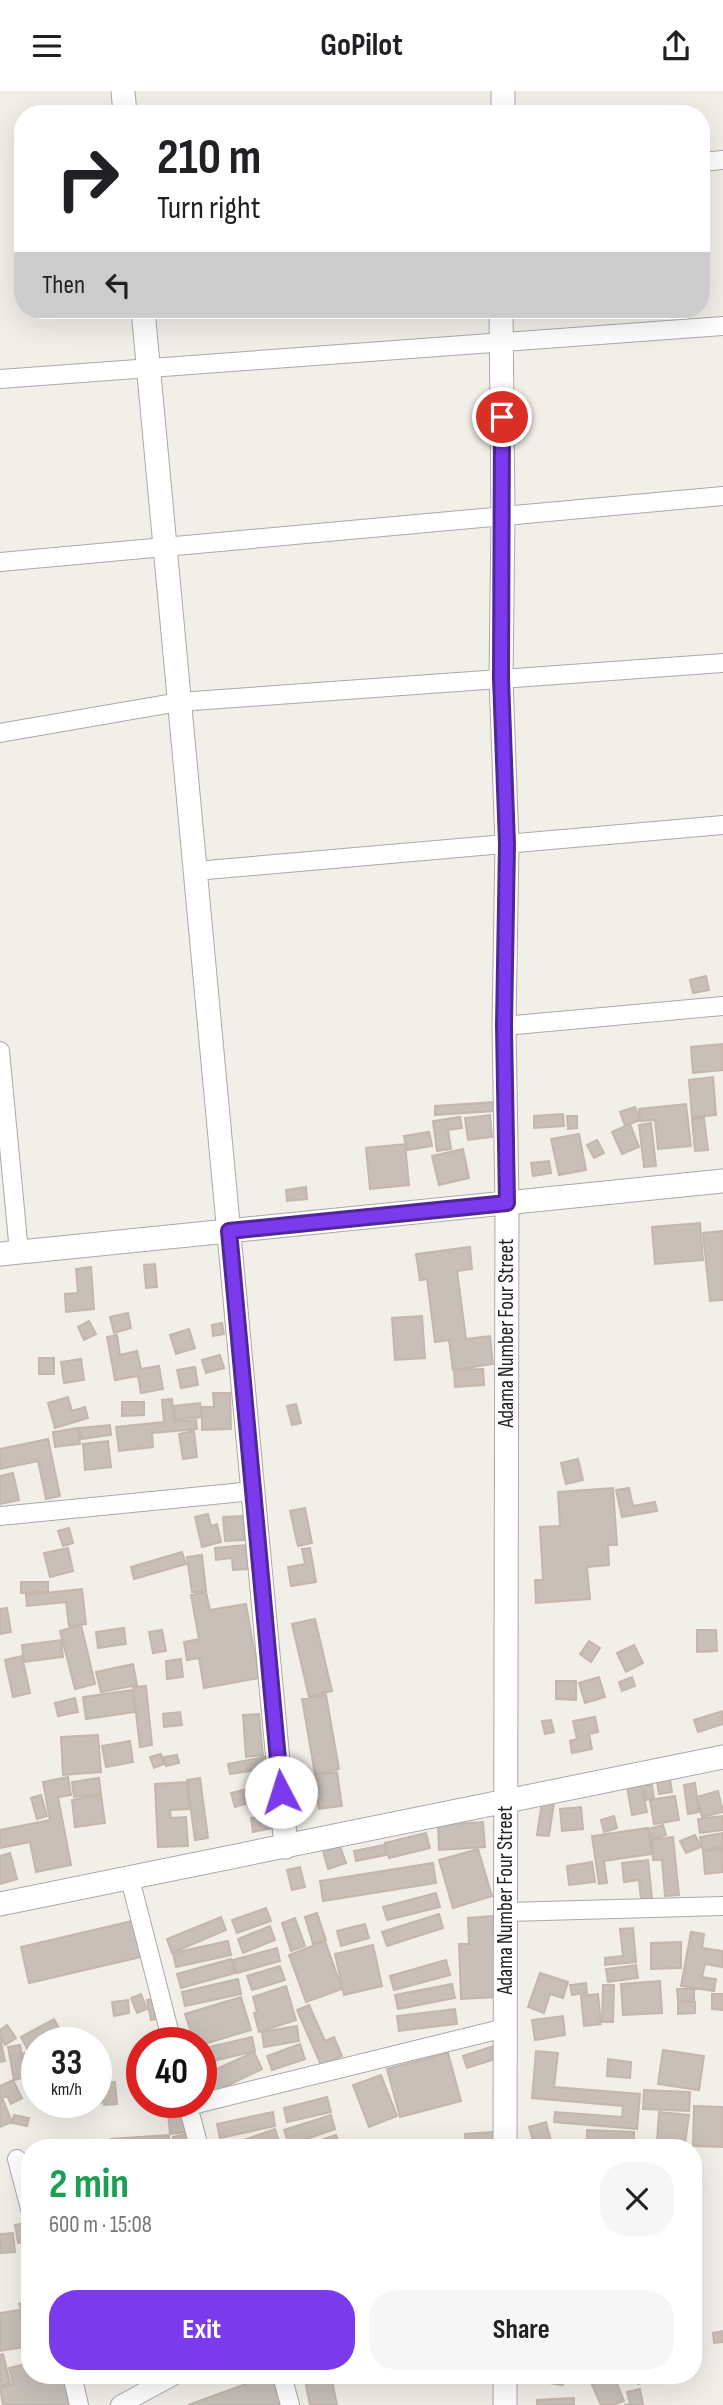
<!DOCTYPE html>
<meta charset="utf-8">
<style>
body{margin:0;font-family:"Sofia Sans Condensed",sans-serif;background:#f6f6f6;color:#202124;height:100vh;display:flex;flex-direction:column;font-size:26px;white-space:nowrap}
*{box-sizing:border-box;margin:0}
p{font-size:23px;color:#757577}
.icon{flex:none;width:38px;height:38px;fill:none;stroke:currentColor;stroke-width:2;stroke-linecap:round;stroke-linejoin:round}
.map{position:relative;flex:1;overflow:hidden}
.panel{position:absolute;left:21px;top:2048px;width:681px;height:245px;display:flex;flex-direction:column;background:#fff;border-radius:28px;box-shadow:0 7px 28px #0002}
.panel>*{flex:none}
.guide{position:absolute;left:14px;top:14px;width:696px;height:214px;border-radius:28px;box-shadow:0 7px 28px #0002;background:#fff;color:#202124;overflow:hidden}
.speed{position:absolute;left:21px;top:1936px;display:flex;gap:14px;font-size:35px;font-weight:700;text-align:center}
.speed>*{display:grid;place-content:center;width:91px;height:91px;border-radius:50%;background:#fff;box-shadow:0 7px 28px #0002;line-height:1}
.speed small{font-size:18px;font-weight:400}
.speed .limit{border:10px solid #d22;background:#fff;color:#111}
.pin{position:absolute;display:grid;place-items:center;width:60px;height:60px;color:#fff;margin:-30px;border:4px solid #fff;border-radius:50%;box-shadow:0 2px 7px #0007}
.me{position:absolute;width:77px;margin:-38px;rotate:355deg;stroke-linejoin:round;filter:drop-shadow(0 0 5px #0008)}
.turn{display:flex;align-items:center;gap:24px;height:147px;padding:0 28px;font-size:32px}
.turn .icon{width:91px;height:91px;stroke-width:2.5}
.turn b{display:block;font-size:49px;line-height:60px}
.then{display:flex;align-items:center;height:66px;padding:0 28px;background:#0003;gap:14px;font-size:26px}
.round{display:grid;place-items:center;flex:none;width:74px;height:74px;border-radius:28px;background:#f6f6f6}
.headline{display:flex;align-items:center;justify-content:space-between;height:119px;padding:0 28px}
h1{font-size:42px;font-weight:700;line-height:52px;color:#1e9e55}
.action{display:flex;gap:14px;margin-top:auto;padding:14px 28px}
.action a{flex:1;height:80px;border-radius:28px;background:#7c3aed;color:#fff;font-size:28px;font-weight:700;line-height:80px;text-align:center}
.action a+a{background:#f6f6f6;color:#202124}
header{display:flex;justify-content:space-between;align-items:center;height:91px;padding:0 28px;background:#fff;font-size:32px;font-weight:700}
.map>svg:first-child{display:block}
</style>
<header><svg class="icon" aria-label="menu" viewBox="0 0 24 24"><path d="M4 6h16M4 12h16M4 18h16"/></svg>GoPilot<svg class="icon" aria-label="share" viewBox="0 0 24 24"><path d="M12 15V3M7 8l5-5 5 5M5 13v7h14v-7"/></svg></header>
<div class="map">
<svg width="723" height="2314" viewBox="0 0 723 2314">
<rect width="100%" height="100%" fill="#f2efe9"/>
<path fill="#c7bfb8" stroke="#c4b6ab" stroke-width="2" d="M 706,885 L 709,899 L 693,902 L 690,889 Z
M 723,953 L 723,979 L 693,982 L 691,956 Z
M 713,986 L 716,1024 L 692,1026 L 689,989 Z
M 494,1011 L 494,1020 L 435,1024 L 435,1015 Z
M 686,1013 L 691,1055 L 658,1058 L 655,1029 L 640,1030 L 639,1018 Z
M 635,1016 L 640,1029 L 625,1035 L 620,1021 Z
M 563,1023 L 564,1035 L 534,1037 L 534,1025 Z
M 490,1024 L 492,1046 L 468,1049 L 465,1027 Z
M 567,1025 L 577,1025 L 577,1037 L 568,1038 Z
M 460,1026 L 462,1037 L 448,1039 L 451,1058 L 437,1060 L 433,1030 Z
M 704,1027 L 708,1059 L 695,1060 L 692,1028 Z
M 651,1032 L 656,1075 L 644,1076 L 639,1034 Z
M 630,1033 L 639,1056 L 622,1063 L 612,1041 Z
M 429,1041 L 432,1055 L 407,1059 L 404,1045 Z
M 579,1043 L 586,1079 L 559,1084 L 551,1048 Z
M 597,1049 L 604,1062 L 594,1067 L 587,1054 Z
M 405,1053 L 409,1094 L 370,1098 L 366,1057 Z
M 463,1058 L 469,1087 L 439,1094 L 432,1065 Z
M 549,1070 L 551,1082 L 533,1085 L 531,1072 Z
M 306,1096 L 307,1108 L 287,1110 L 286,1099 Z
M 700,1132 L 703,1169 L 655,1173 L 652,1136 Z
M 723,1140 L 723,1209 L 710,1210 L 703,1142 Z
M 470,1156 L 472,1178 L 457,1180 L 466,1248 L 490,1245 L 493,1273 L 453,1279 L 449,1249 L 435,1251 L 427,1188 L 420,1189 L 416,1163 Z
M 155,1173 L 157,1196 L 146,1197 L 144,1174 Z
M 91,1176 L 94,1218 L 66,1221 L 65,1203 L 78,1202 L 76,1178 Z
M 128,1222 L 131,1237 L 114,1242 L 110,1226 Z
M 422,1225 L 425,1267 L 395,1269 L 392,1227 Z
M 89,1230 L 96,1243 L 84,1249 L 78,1236 Z
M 222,1232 L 224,1243 L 213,1245 L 212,1234 Z
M 189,1238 L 195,1257 L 176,1263 L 170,1244 Z
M 117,1244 L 120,1264 L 137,1260 L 141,1278 L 159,1275 L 163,1298 L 141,1302 L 138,1285 L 115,1289 L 107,1246 Z
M 220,1264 L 224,1277 L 206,1282 L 202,1269 Z
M 39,1267 L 54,1267 L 54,1283 L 39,1283 Z
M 81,1268 L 84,1289 L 64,1292 L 61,1271 Z
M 195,1276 L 198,1294 L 181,1297 L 177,1279 Z
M 483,1278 L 484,1294 L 455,1296 L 454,1279 Z
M 213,1302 L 230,1302 L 231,1338 L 202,1339 L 202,1316 L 214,1316 Z
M 68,1306 L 72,1320 L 85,1316 L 88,1327 L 55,1337 L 48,1312 Z
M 172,1308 L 174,1331 L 196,1329 L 197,1338 L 152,1342 L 153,1356 L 119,1360 L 116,1336 L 164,1331 L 162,1309 Z
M 122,1311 L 144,1311 L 144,1324 L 122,1325 Z
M 200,1312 L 202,1326 L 175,1329 L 174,1315 Z
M 296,1313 L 301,1332 L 292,1334 L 287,1315 Z
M 110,1334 L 111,1344 L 81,1348 L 80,1337 Z
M 78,1337 L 80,1353 L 55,1356 L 53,1341 Z
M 194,1340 L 197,1366 L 183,1368 L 179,1343 Z
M 48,1348 L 60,1405 L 46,1408 L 38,1370 L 0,1378 L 0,1358 Z
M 108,1350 L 111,1376 L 85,1379 L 83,1353 Z
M 578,1368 L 583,1389 L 566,1393 L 561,1372 Z
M 13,1382 L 19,1409 L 0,1413 L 0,1385 Z
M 613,1397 L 617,1454 L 608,1454 L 609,1474 L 587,1476 L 590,1508 L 536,1512 L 535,1489 L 543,1489 L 540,1436 L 560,1435 L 558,1401 Z
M 629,1397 L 633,1415 L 655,1411 L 657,1420 L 622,1426 L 616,1399 Z
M 305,1417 L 312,1452 L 298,1455 L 290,1420 Z
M 208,1423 L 211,1435 L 217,1433 L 221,1451 L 202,1456 L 195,1426 Z
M 243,1425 L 244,1449 L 225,1450 L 223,1426 Z
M 69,1437 L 73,1452 L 63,1455 L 58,1440 Z
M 245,1454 L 248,1478 L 233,1479 L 232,1467 L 216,1469 L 215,1457 Z
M 68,1457 L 73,1480 L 50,1486 L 44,1462 Z
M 310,1457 L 316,1491 L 291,1495 L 288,1476 L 305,1473 L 302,1458 Z
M 182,1461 L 186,1473 L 134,1488 L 131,1476 Z
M 202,1464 L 206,1500 L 192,1501 L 187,1466 Z
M 21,1491 L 48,1491 L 48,1501 L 21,1502 Z
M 82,1498 L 86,1533 L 69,1535 L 66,1511 L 27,1515 L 26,1504 Z
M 206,1501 L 210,1519 L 246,1513 L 259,1587 L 204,1597 L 199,1567 L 187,1569 L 184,1551 L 199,1548 L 191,1504 Z
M 7,1517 L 11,1541 L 0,1543 L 0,1518 Z
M 315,1528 L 332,1600 L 309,1606 L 292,1533 Z
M 81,1534 L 95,1593 L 75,1598 L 60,1540 Z
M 124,1537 L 126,1553 L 98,1557 L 96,1541 Z
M 162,1539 L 166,1560 L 153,1562 L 149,1541 Z
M 697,1539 L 716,1539 L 717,1560 L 697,1561 Z
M 61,1549 L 63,1566 L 24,1571 L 22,1554 Z
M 589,1550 L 600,1557 L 591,1571 L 580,1563 Z
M 634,1554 L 643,1572 L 626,1581 L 617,1562 Z
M 22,1565 L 30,1602 L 13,1606 L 5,1569 Z
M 181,1568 L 183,1586 L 167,1588 L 166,1570 Z
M 133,1573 L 137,1594 L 101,1601 L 96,1581 Z
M 599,1586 L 605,1606 L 585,1612 L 579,1592 Z
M 632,1586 L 635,1595 L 622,1600 L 619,1591 Z
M 556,1590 L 576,1590 L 576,1609 L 556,1608 Z
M 146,1595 L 152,1654 L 140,1656 L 133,1596 Z
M 133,1599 L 135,1621 L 86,1628 L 83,1606 Z
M 326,1604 L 339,1678 L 315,1683 L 302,1608 Z
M 75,1607 L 78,1621 L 58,1625 L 55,1612 Z
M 723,1620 L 723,1633 L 698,1641 L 694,1629 Z
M 180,1621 L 182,1634 L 164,1636 L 163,1623 Z
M 259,1623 L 263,1664 L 246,1666 L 243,1624 Z
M 595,1626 L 598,1641 L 589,1643 L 592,1658 L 572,1662 L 570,1650 L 577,1648 L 573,1630 Z
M 551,1629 L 554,1641 L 545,1643 L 542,1630 Z
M 98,1644 L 101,1681 L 63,1684 L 61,1646 Z
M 130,1650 L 133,1671 L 106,1676 L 102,1655 Z
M 161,1663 L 164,1673 L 154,1677 L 150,1666 Z
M 177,1664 L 179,1672 L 166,1675 L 164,1666 Z
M 269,1665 L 282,1735 L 253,1741 L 251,1727 L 265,1724 L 256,1679 L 230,1683 L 228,1673 Z
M 337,1681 L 342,1715 L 319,1718 L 313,1684 Z
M 68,1686 L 71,1704 L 58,1706 L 71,1774 L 36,1781 L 30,1751 L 0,1757 L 0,1739 L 50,1729 L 43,1691 Z
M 99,1687 L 101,1703 L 74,1706 L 72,1691 Z
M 200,1687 L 208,1747 L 195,1749 L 187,1689 Z
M 670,1688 L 672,1701 L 659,1703 L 657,1690 Z
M 187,1691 L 189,1718 L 170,1719 L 171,1727 L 186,1726 L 188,1755 L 158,1756 L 155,1693 Z
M 695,1692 L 699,1721 L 688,1723 L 684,1694 Z
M 641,1693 L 647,1721 L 632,1724 L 627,1696 Z
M 652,1694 L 654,1707 L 646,1709 L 644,1695 Z
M 252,1697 L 254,1705 L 247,1707 L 248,1712 L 235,1716 L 231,1702 Z
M 718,1700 L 723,1721 L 702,1726 L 697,1706 Z
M 41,1704 L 47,1725 L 37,1728 L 31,1707 Z
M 101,1704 L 105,1732 L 75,1736 L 72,1709 Z
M 675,1705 L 679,1729 L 654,1733 L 650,1709 Z
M 542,1711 L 554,1712 L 549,1745 L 537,1744 Z
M 581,1716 L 583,1738 L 562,1740 L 560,1718 Z
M 614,1725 L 617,1737 L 604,1741 L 601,1729 Z
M 723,1725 L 723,1739 L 700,1742 L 698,1728 Z
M 483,1731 L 485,1756 L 439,1759 L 438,1734 Z
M 663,1734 L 666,1744 L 652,1748 L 649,1738 Z
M 648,1737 L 652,1763 L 604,1770 L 607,1792 L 599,1793 L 592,1745 Z
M 426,1742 L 430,1757 L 389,1767 L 385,1752 Z
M 723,1742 L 723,1756 L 703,1760 L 700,1746 Z
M 695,1744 L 701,1756 L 686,1762 L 680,1750 Z
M 673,1746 L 679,1804 L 665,1805 L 662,1769 L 653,1769 L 652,1749 Z
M 384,1754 L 386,1764 L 356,1770 L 354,1760 Z
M 340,1755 L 346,1772 L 328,1778 L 323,1760 Z
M 478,1758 L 492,1805 L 453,1817 L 439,1769 Z
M 723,1758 L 723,1781 L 705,1783 L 703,1760 Z
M 10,1762 L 17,1788 L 0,1793 L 0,1765 Z
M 648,1769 L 652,1807 L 641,1808 L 639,1789 L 624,1791 L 622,1772 Z
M 592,1771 L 595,1791 L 569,1794 L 567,1775 Z
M 433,1772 L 436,1792 L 323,1810 L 320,1790 Z
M 300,1776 L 305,1796 L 292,1799 L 287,1779 Z
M 436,1802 L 440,1816 L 387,1829 L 383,1816 Z
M 266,1817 L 271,1830 L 237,1842 L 232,1829 Z
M 317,1822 L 326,1849 L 313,1853 L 305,1826 Z
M 439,1823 L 443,1837 L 387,1855 L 382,1841 Z
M 493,1825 L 497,1906 L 461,1908 L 459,1853 L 469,1853 L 468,1827 Z
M 221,1826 L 226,1839 L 172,1862 L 167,1848 Z
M 295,1827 L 305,1855 L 291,1860 L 282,1832 Z
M 132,1830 L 141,1866 L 29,1892 L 21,1856 Z
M 365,1833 L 369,1847 L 341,1855 L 337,1840 Z
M 270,1835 L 275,1849 L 243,1862 L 238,1848 Z
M 633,1837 L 636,1871 L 605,1874 L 605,1867 L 623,1865 L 620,1838 Z
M 691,1841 L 704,1843 L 702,1857 L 723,1860 L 722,1876 L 705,1873 L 702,1886 L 716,1888 L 714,1900 L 681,1895 Z
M 228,1850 L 231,1864 L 176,1876 L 173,1862 Z
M 325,1850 L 342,1898 L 306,1911 L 289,1864 Z
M 681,1851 L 681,1877 L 651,1878 L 651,1852 Z
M 373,1854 L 382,1895 L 344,1904 L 335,1863 Z
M 277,1857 L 280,1870 L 237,1882 L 233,1869 Z
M 231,1868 L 235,1882 L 181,1897 L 177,1883 Z
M 446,1869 L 450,1884 L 394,1899 L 390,1885 Z
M 636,1874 L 638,1887 L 608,1891 L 606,1878 Z
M 280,1875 L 285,1889 L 252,1899 L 247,1885 Z
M 540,1882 L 568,1891 L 563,1907 L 550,1903 L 544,1922 L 528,1916 Z
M 238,1888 L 241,1903 L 185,1915 L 182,1901 Z
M 660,1890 L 662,1922 L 623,1924 L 621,1893 Z
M 586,1892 L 587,1902 L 572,1904 L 570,1894 Z
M 452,1893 L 455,1907 L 398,1918 L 395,1904 Z
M 603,1894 L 614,1894 L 613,1931 L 602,1931 Z
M 286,1895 L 296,1929 L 259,1941 L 254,1922 L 257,1921 L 253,1906 Z
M 677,1898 L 694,1898 L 694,1909 L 678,1910 Z
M 141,1903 L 147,1918 L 137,1922 L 131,1907 Z
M 598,1903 L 601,1933 L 584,1935 L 581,1905 Z
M 712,1903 L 723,1903 L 723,1919 L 712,1918 Z
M 160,1906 L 164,1926 L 151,1929 L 147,1909 Z
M 241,1906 L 251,1939 L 201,1954 L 201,1951 L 194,1951 L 185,1923 Z
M 128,1909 L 129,1922 L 114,1925 L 112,1911 Z
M 678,1911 L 695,1911 L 695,1922 L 678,1923 Z
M 309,1914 L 325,1950 L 334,1946 L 342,1965 L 321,1974 L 297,1919 Z
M 455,1918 L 457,1933 L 399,1940 L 397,1925 Z
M 563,1925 L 565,1944 L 535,1949 L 532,1929 Z
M 54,1928 L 62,1943 L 47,1951 L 37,1951 L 37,1957 L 29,1961 L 21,1946 Z
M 7,1934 L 16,1947 L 5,1954 L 0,1945 L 0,1939 Z
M 297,1935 L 299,1950 L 264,1956 L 262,1941 Z
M 0,1946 L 5,1970 L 0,1971 Z
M 252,1946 L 255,1960 L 201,1973 L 201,1958 Z
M 300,1953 L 305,1968 L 272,1979 L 267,1965 Z
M 20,1954 L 26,1986 L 14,1989 L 8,1956 Z
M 494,1955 L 498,1967 L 467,1977 L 463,1965 Z
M 663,1959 L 704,1965 L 699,1999 L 658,1993 Z
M 34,1960 L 37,1998 L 31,1999 L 22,1963 Z
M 536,1960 L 558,1962 L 554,1996 L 640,2003 L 637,2038 L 554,2031 L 555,2021 L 622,2026 L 623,2015 L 532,2007 Z
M 254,1961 L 262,1978 L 210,2003 L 201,1985 Z
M 448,1962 L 461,2010 L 400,2026 L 387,1978 Z
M 608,1968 L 631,1971 L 630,1987 L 607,1985 Z
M 381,1984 L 397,2025 L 369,2036 L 353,1994 Z
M 13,1989 L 22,2007 L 11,2013 L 7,2005 L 0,2008 L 0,1995 Z
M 115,1991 L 117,2013 L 104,2014 L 101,1992 Z
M 96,1998 L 100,1998 L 102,2011 L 84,2013 L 84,2011 L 96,2011 Z
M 644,1999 L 690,2001 L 689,2020 L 643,2018 Z
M 327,2006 L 331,2021 L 287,2031 L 284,2017 Z
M 3,2009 L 12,2031 L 0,2036 L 0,2010 Z
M 167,2011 L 193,2011 L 196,2040 L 170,2043 Z
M 694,2015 L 723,2016 L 723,2056 L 693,2055 Z
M 273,2021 L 275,2035 L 220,2047 L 217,2033 Z
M 659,2021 L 689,2024 L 685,2053 L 657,2050 Z
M 14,2024 L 29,2027 L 27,2035 L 12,2032 Z
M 331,2024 L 335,2038 L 289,2054 L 284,2039 Z
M 546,2031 L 552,2054 L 535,2056 L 529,2036 Z
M 275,2038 L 279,2051 L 264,2056 L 224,2056 Z
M 587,2039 L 634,2041 L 634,2051 L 587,2049 Z
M 197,2041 L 201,2056 L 176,2056 L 173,2046 Z
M 493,2041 L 494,2056 L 466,2056 L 465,2043 Z
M 169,2044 L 169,2056 L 111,2056 L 111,2048 Z
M 336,2044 L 340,2056 L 300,2056 Z
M 30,2131 L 30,2151 L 18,2152 L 15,2134 Z
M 13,2142 L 15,2161 L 0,2162 L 0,2143 Z
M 30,2210 L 30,2218 L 22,2221 L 19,2213 Z
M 20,2219 L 23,2242 L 30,2241 L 30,2255 L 0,2260 L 0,2222 Z
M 723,2240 L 723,2251 L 714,2252 L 713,2242 Z
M 3,2263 L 10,2292 L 0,2295 L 0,2264 Z
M 30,2272 L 30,2284 L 39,2284 L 41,2292 L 65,2286 L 72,2314 L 3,2314 L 0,2297 L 13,2293 L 9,2277 Z
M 271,2284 L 282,2314 L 188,2314 Z
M 304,2284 L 331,2284 L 337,2314 L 310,2314 Z
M 537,2284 L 564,2284 L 563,2294 L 536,2290 Z
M 635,2284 L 654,2284 L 656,2287 L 638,2293 Z
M 614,2285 L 624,2310 L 613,2314 L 601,2314 L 592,2294 Z
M 640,2298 L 643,2314 L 624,2314 L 630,2313 L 627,2301 Z
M 574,2307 L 574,2314 L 537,2314 L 537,2309 Z"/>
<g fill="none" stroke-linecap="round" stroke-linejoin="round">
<g stroke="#a9a9a9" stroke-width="20">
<path id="minor" d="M 702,71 L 723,69
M 0,288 L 723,235
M 0,471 L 723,405
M 0,642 L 179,611 L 723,572
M 195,780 L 723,734
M 504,935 L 723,915
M 0,960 L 19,1161
M 0,1425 L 253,1400
M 130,1788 L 172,1951
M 505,1821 L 723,1815
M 187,2011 L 199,2056
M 188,2015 L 505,1937
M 17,2068 L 30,2118
M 72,2284 L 79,2314
M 282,2284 L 290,2314
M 120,2314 L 175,2284"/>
</g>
<g stroke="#a9a9a9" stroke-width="25">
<path id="tertiary" d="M 123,0 L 125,23
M 503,0 L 503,23
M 143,219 L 286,1756
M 501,219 L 503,425 L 501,587 L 507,753 L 504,935 L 507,1112 L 505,2056
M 0,1163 L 723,1090
M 0,1813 L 723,1666
M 505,2314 L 505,2284"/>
</g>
<use href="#minor" stroke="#fff" stroke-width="18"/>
<use href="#tertiary" stroke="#fff" stroke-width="23"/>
</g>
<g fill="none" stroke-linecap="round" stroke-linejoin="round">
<g stroke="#51269a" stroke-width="18">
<path id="route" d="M 281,1701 L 229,1140 L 507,1112 L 504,935 L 507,753 L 501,587 L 502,326"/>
</g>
<use href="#route" stroke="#7c3aed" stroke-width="12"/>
</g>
<g text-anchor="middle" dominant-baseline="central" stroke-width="5" stroke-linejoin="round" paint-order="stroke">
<g font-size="21" fill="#222" stroke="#fff">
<text transform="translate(506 1242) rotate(-90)">Adama Number Four Street</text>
<text transform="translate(505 1809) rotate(-90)">Adama Number Four Street</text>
</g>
</g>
</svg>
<div class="speed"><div>33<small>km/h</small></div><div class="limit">40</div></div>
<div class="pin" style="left:502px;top:326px;background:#d93025"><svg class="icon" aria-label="arrive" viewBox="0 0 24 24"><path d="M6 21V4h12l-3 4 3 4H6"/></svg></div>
<svg class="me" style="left:281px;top:1701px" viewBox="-20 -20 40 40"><circle r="19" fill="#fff"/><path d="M0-13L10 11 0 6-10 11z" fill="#7c3aed"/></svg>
<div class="guide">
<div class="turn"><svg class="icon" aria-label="right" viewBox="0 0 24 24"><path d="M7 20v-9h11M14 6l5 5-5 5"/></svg><div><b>210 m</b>Turn right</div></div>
<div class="then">Then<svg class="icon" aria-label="left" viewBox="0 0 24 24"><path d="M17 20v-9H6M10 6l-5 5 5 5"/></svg></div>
</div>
<section class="panel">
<div class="headline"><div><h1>2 min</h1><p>600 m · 15:08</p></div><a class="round"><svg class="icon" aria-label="close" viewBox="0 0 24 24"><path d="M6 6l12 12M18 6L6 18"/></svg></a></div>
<div class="action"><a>Exit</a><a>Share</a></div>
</section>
</div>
